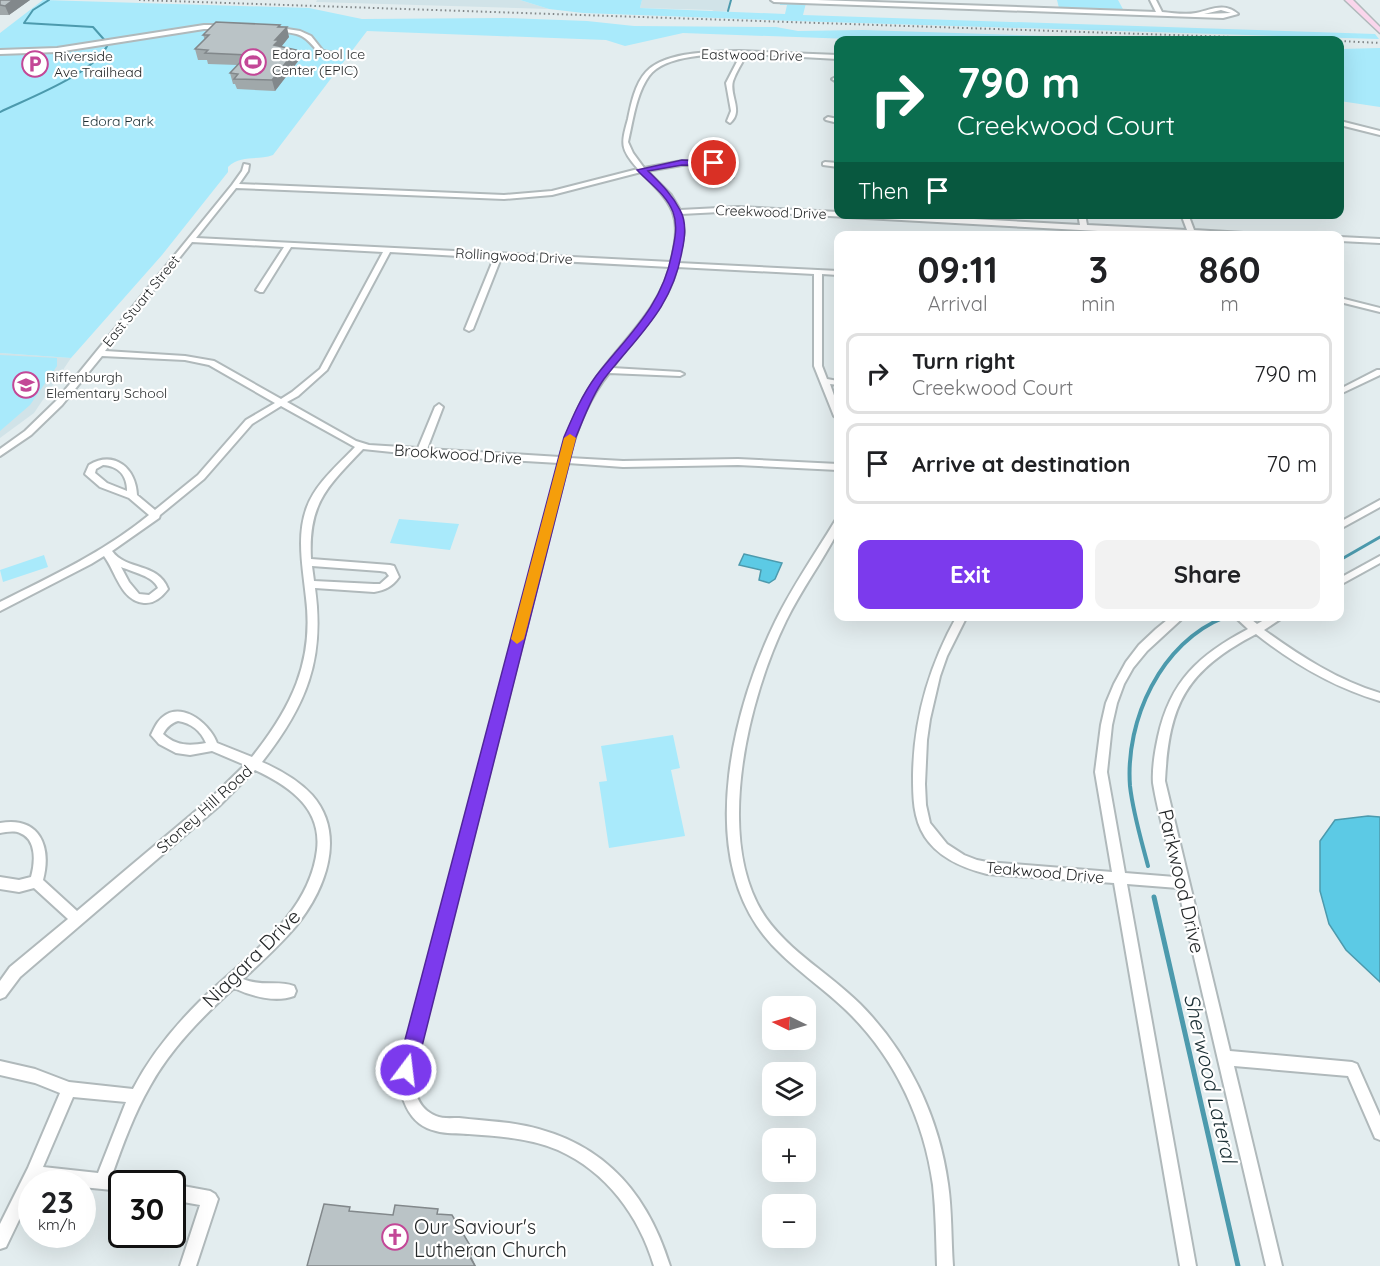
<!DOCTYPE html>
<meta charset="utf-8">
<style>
body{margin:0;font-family:Quicksand,sans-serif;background:#f2f2f2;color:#202124;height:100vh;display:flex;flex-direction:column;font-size:22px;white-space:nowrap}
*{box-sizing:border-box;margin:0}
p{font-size:20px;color:#757577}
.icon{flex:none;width:33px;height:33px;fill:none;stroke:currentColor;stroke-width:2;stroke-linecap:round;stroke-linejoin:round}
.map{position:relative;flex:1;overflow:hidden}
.details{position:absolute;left:834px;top:231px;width:510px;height:390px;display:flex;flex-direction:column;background:#fff;border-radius:12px;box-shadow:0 6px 24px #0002}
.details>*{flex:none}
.top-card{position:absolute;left:834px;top:36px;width:510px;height:183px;border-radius:12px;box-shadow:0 6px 24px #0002;background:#0b6e4f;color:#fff;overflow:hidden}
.needle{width:39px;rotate:275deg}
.controls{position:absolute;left:762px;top:996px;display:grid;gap:12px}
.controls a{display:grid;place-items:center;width:54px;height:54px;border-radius:12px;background:#fff;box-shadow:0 6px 24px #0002;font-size:30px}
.speed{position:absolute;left:18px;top:1170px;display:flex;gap:12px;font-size:30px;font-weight:700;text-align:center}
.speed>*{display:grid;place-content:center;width:78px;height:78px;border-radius:50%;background:#fff;box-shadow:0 6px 24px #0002;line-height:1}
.speed small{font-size:15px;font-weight:400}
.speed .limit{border:3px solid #111;border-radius:9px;background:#fff;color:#111}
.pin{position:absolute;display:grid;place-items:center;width:51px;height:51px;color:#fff;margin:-26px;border:3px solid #fff;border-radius:50%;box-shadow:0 2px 6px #0007}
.me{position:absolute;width:66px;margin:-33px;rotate:15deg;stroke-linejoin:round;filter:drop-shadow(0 0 4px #0008)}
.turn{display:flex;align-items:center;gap:21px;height:126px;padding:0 24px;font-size:27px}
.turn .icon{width:78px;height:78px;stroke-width:2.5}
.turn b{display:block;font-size:42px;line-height:51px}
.then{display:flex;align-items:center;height:57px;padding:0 24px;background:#0003;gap:12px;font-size:22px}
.eta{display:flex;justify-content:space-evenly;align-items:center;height:102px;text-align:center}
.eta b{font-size:36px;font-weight:800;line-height:42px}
.button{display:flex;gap:12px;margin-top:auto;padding:12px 24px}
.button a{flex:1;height:69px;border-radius:12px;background:#7c3aed;color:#fff;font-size:24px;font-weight:800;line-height:69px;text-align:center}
.button a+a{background:#f2f2f2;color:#202124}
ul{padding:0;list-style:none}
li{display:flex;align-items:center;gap:18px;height:81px;margin:0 12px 9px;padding:0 12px;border:3px solid #e0e0e0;border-radius:12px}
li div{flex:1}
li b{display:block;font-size:22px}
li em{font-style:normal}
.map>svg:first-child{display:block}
</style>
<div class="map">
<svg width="1380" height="1266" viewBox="0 0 1380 1266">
<rect width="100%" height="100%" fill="#e3edef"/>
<path fill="#d1e3e8" d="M 317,0 L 520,0 L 549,9 L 316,2 Z
M 642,0 L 730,0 L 728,11 L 715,12 L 712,10 L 640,8 Z
M 0,353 L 71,358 L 34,413 L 0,438 Z"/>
<path fill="#a9eafb" d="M 43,0 L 309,8 L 362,19 L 506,18 L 587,21 L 634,26 L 776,27 L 798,31 L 863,30 L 1076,37 L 1102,40 L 878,40 L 683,33 L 625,46 L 606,40 L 367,31 L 273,155 C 258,161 241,154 228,167 L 228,172 L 162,255 L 71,358 L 0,353 L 0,33 Z
M 520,0 L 642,0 L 640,8 L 785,14 L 787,5 L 780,5 L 780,2 L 806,3 L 803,15 L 1375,34 L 1379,39 L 794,21 L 583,13 L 549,9 Z
M 1057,0 L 1118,0 L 1124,11 L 1034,7 L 1059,8 Z
M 1380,48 L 1380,107 L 1340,101 L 1340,49 Z
M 0,355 L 57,358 L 57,366 L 30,405 L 0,431 Z
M 399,519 L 459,524 L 450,550 L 390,543 Z
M 44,555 L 48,567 L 3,582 L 0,570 Z
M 673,735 L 680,768 L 671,770 L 685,836 L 609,848 L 599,782 L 607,781 L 601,746 Z"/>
<path fill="#5ccae5" stroke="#4c9aad" stroke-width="1.5" d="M 744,554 L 782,563 L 775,579 L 769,583 L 759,580 L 761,570 L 739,565 Z
M 1368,816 L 1380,817 L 1380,982 L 1346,950 L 1329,924 L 1320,891 L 1320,841 L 1335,820 Z"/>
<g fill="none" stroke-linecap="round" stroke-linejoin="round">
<path stroke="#4c9aad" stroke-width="2" d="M 728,11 L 731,0
M 0,112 C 29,98 96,73 108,44 L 93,27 L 24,23 L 33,10 L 49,0"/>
<path stroke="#4c9aad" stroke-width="3" d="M 1340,560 L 1380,537"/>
<path stroke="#4c9aad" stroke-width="4" d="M 1148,866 C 1141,839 1133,813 1130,786 C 1125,720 1161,642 1225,617"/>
<path stroke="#4c9aad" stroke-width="5" d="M 1154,897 L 1238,1266"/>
<g stroke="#b0b9bb" stroke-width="4">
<path id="street" d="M 771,0 L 817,0 L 1156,12 L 1150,0 L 1156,0 L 1162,12 C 1173,13 1185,15 1196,13 C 1211,10 1224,2 1238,14 L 1223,18 L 774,2 ZM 1221,10 L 1231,13 L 1204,14 Z
M 204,25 L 223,25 L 226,27 L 223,29 L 204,29 L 57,52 L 0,54 L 0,50 L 57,48 Z
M 274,27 L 300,31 L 311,36 L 323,51 L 334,53 L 331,55 L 319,53 C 301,30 299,35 272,30 Z
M 739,51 L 838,55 L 838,59 L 747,54 C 742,63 736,72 733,81 C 729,96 744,111 730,123 L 727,121 L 731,111 L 726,83 L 741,54 C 716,54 665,54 649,76 C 636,94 633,121 628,142 L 633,153 L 644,168 L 682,161 L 718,162 L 733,177 L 727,182 L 713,181 L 695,165 L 682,165 L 647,171 L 671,195 L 680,210 L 739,207 L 838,212 L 838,214 L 885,214 L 1080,225 L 1078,214 L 1085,214 L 1087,225 L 1187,230 L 1181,214 L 1188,214 L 1194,230 L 1260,234 L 1263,236 L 1189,236 L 739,211 L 681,214 L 684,232 L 678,263 L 838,271 L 838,275 L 822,274 L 822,366 L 827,379 L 838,381 L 838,385 L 830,384 L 838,407 L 838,419 L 834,416 L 814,366 L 814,274 L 677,267 C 667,308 636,335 612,368 L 680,372 L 684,374 L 680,376 L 609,373 C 589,398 577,427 569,458 L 623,461 L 738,459 L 838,464 L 838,470 L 738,465 L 623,467 L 568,463 L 414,1070 C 413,1088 416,1108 436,1116 C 442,1119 452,1118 459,1118 C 475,1120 492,1121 509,1123 C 595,1135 645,1185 670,1266 L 654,1266 C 639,1216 607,1172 558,1150 C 530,1138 498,1136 468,1134 C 458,1133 446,1134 436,1131 C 408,1125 398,1095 400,1070 L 559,463 L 421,455 L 363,449 C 327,487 308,503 311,559 L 390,565 L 394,566 L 399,577 C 392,587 385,590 374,592 L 315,588 C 325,660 306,706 262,762 C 280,770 298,780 312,795 C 347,835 325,890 296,926 C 280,945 261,962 243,979 C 262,987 279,980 294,986 L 296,991 L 294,996 C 275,1003 251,996 234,988 C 202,1017 171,1048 150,1086 C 134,1114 123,1144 112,1175 L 130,1179 L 132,1184 L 122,1184 L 122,1191 L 82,1187 L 82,1184 L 57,1184 L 37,1181 L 36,1184 L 32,1184 L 32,1193 L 6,1247 L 0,1249 L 0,1224 L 28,1168 L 60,1093 L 35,1083 L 0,1075 L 0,1061 L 35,1069 L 69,1082 L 133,1089 C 150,1056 173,1028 199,1002 C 244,958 309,917 317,850 C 322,808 289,786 255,770 L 219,806 L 20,977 L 5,997 L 0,999 L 0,981 L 10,967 L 68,919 L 34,888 L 19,892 L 0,889 L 0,877 L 19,880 L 31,877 C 35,863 37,839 20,833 C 14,830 6,832 0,833 L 0,823 C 39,816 52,846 43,880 L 77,911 L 210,799 L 245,765 L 212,751 L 190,755 L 176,753 L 159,744 L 151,735 C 153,731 155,726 158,722 C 177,697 209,722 217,743 L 252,757 C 291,708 314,662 306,598 C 303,568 296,536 307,507 C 316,483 338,465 355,447 L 281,406 L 252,424 L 204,479 L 160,515 L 159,518 L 112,551 C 126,571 158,562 168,589 C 162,597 154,604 144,603 C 121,601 116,572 104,556 L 91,564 L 0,611 L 0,602 C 52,576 104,552 149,515 L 129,498 L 100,487 L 85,474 L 89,465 C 114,450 136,468 137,495 L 155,510 L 198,475 L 246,420 L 275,403 L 209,365 L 185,360 L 102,356 L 62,405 L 31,435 L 0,456 L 0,449 L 25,431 L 56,401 L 232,185 L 242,171 L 244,164 L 249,165 L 248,171 L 239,184 L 504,195 L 552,191 L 638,169 C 620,149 621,144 628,119 C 631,104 635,84 646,72 C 666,51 712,52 739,51 ZM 703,166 L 716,166 L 726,177 L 717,178 ZM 641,172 C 673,204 683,215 671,262 L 196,238 L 236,188 L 504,199 L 552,195 ZM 192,242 L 284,247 L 256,290 L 260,292 L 263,292 L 291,247 L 383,252 L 320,369 L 292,392 L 281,399 L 214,361 L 185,356 L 105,351 ZM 390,252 L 494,258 L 465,329 L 469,331 L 473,329 L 501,258 L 670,267 C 659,308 627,337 602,370 C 582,396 569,425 560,457 L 427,449 L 443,407 L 439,404 L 435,407 L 418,448 L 369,445 L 356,441 L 287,402 L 298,396 L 327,370 ZM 103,465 C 119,466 127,476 127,491 L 107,483 L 95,473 L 96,469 ZM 312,566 L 380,571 L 386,572 L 389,576 L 380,584 L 374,584 L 314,581 ZM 121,567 C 133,572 153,576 158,588 L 149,595 L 139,594 L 129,582 ZM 178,721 C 191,723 201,731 206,743 C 189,746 176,746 163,734 C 167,727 171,723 178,721 ZM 73,1097 L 126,1102 L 98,1173 L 43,1167 Z
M 838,76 L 838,80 L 835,81 L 832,79 Z
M 828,117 L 838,119 L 838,123 L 826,120 L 825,119 Z
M 1340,121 L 1380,131 L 1380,135 L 1340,125 Z
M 825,162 L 838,163 L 838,167 L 823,165 L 823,163 Z
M 1340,237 L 1380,239 L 1380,243 L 1340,241 Z
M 1340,298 L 1380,308 L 1380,312 L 1340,302 Z
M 1377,370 L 1380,370 L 1380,375 L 1340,394 L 1340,389 Z
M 1380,500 L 1380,507 L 1340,529 L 1340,522 Z
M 838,520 L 838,531 C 822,562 801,590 786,621 C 748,699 713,841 766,918 C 791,953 830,974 860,1004 C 908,1052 939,1117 948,1184 C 952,1211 951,1239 953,1266 L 937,1266 C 936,1239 936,1212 933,1185 C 924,1119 894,1056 846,1010 C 817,982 780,960 757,926 C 700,841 734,707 775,622 C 792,587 815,554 835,521 Z
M 1380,556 L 1380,563 L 1340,585 L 1340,578 Z
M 957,616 L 967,616 L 947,656 L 940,676 L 930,719 L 927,740 L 925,784 L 926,805 L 930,823 L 947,844 L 964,855 L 977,860 L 987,862 L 1112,872 L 1095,772 L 1101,725 L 1106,703 L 1114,684 L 1126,662 L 1139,645 L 1156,629 L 1172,616 L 1185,616 L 1147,651 L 1133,668 L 1124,684 L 1117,703 L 1112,725 L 1107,772 L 1125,873 L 1175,877 C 1168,846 1158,814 1153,783 C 1152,768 1155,751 1158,737 C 1170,681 1199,655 1248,629 L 1234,616 L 1247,616 L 1257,624 L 1271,616 L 1285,616 L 1264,630 C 1300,656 1337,680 1380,693 L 1380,701 C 1333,687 1294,664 1256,634 C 1186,671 1169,703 1165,781 L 1230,1051 L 1352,1062 L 1357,1064 L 1380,1116 L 1380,1140 L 1375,1138 L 1348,1076 L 1234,1066 L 1282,1266 L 1266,1266 L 1178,888 L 1127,884 L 1196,1266 L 1180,1266 L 1114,883 L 987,874 C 963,868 939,858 925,837 C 913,818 913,797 913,775 C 914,718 929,666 957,616 Z
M 172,1184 L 210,1191 L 215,1194 L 218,1199 L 196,1266 L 180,1266 L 200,1205 L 172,1200 Z"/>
</g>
<g stroke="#b0b9bb" stroke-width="3">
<path id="secondary" d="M 1345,0 L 1353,0 L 1380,27 L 1380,33 Z"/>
</g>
<use href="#street" fill="#fff" fill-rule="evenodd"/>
<use href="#secondary" fill="#fad6ec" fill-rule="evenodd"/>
<path stroke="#818789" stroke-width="2" stroke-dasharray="1.5 3" stroke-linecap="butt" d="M 139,0 L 1320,40
M 1340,41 L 1380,43"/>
</g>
<path fill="#a0a8aa" d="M 0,0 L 30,0 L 9,15 L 0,15 Z
M 281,27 L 289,37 L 281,47 L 299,60 L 275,91 L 237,89 L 235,84 L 233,84 L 230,73 L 238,65 L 208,64 L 207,60 L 198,60 L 195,49 L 205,40 L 203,35 Z"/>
<path fill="#82888b" d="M 13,0 L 30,0 L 9,15 L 5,6 Z
M 280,25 L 282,32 L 287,27 L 289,37 L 281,47 L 274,45 L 278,27 Z
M 296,50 L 299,60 L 275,91 L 272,80 Z
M 452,1215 L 475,1253 L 471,1256 L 476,1266 L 475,1266 L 466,1250 Z"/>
<path fill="#bac3c6" stroke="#82888b" stroke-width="1.5" d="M 0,0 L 13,0 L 5,6 L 0,5 Z
M 216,22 L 280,25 L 278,27 L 287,27 L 275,40 L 279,40 L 274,45 L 296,50 L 272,80 L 234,79 L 238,74 L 230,73 L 247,55 L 205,53 L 208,50 L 195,49 L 209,35 L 203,35 Z
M 324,1204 L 350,1207 L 349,1211 L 393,1215 L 395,1205 L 438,1209 L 437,1214 L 452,1215 L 471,1247 L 466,1250 L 475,1266 L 307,1266 Z"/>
<path fill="#7c3aed" stroke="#51269a" stroke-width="1.5" d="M 682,160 L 714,161 L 718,163 L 714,166 L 682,165 L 648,171 C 660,183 672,194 680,210 C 687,222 685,238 682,251 C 672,309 638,335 604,379 C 591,397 584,418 576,437 L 416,1070 L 413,1077 L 406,1080 L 400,1077 L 397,1070 L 564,437 C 573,416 582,395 596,376 C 628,335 662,307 672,253 C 675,239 678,225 673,212 C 666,194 649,183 637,170 Z"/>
<path fill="#f59e0b" d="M 570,434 L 576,438 L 524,639 L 517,644 L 511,639 L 564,438 Z"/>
<defs>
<g id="stadium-ring" transform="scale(1.35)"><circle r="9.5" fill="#fff" stroke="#c34797" stroke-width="1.5"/><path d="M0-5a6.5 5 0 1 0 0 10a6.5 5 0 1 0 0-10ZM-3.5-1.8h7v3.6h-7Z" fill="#c34797"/></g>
<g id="parking-ring" transform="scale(1.35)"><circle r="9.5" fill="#fff" stroke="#c34797" stroke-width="1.5"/><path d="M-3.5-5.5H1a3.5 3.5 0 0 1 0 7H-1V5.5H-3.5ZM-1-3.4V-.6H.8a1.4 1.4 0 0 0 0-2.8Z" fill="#c34797"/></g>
<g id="school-ring" transform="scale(1.35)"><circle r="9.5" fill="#fff" stroke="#c34797" stroke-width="1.5"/><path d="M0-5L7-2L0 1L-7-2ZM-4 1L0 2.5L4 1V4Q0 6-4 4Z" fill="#c34797"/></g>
<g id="church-ring" transform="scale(1.35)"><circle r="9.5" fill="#fff" stroke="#c34797" stroke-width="1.5"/><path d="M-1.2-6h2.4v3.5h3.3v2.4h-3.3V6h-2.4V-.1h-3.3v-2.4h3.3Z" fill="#c34797"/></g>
</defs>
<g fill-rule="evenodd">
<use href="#stadium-ring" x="253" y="62"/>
<use href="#parking-ring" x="35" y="64"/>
<use href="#school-ring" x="26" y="385"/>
<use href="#church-ring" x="395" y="1237"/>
</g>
<g text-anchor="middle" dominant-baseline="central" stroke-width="4.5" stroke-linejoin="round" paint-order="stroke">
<g font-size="14" fill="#26292a" stroke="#fff" text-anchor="start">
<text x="272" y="54">Edora Pool Ice<tspan x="272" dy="16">Center (EPIC)</tspan></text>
<text x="54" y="56">Riverside<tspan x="54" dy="16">Ave Trailhead</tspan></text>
<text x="46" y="377">Riffenburgh<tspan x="46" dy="16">Elementary School</tspan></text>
</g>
<g font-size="14" fill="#26292a" stroke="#fff">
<text transform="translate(752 55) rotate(1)">Eastwood Drive</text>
<text transform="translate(771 212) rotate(2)">Creekwood Drive</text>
<text transform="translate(514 256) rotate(3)">Rollingwood Drive</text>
<text transform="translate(141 301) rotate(-51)">East Stuart Street</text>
</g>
<g font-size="14" fill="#1b2f34" stroke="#fff">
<text x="118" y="121">Edora Park</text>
</g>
<g font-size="16" fill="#26292a" stroke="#fff">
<text transform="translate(458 454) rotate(4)">Brookwood Drive</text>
<text transform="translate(204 809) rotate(-42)">Stoney Hill Road</text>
<text transform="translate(1045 872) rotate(5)">Teakwood Drive</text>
</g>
<g font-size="20" fill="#26292a" stroke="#fff">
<text transform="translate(1182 881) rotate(77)">Parkwood Drive</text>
<text transform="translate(251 958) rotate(-45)">Niagara Drive</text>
</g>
<g font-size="20" fill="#26292a" stroke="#fff" text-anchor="start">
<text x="414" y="1226">Our Saviour's<tspan x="414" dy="23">Lutheran Church</tspan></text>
</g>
<g font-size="21" font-style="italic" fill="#1b2f34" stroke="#fff">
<text transform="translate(1211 1078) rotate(77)">Sherwood Lateral</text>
</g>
</g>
</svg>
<div class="controls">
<a><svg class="needle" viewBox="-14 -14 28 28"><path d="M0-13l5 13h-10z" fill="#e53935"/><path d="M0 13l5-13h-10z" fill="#757577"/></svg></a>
<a><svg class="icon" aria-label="layers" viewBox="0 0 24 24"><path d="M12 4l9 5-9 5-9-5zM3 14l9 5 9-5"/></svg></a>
<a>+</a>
<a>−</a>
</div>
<div class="speed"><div>23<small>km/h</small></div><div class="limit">30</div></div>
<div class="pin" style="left:714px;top:163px;background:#d93025"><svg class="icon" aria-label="arrive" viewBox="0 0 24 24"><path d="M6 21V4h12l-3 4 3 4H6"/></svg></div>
<svg class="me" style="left:406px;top:1070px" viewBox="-20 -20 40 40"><circle r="17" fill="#7c3aed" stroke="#fff" stroke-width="3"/><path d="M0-11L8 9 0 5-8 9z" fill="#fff"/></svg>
<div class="top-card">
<div class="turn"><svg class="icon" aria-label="right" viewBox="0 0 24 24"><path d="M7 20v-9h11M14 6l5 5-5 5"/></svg><div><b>790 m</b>Creekwood Court</div></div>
<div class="then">Then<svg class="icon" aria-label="arrive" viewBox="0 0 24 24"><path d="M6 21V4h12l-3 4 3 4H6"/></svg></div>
</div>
<section class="details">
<div class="eta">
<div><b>09:11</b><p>Arrival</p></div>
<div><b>3</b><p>min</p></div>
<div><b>860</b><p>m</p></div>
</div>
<ul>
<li><svg class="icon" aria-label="right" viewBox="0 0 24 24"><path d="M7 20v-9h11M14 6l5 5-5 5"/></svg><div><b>Turn right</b><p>Creekwood Court</p></div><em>790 m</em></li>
<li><svg class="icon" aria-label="arrive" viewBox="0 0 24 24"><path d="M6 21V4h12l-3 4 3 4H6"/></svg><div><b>Arrive at destination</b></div><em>70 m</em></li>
</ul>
<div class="button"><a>Exit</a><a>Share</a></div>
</section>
</div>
